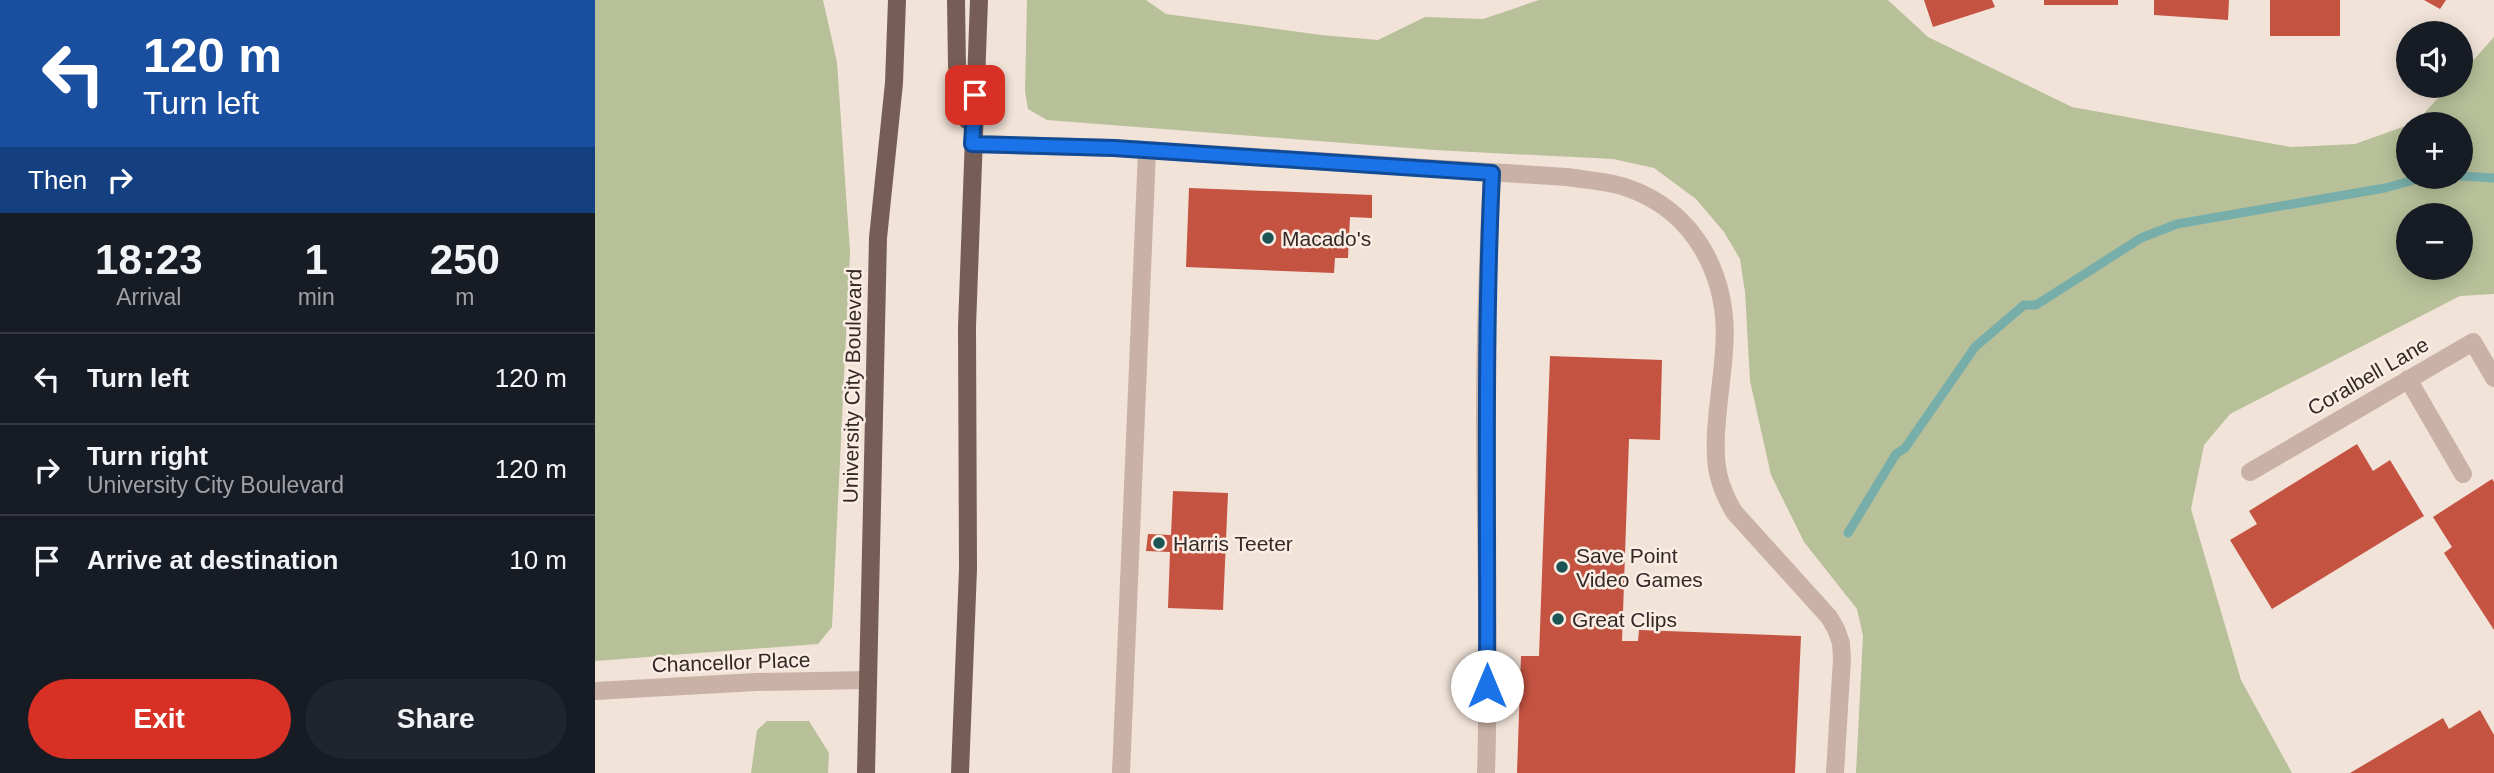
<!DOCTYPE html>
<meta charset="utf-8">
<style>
body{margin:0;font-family:Helvetica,sans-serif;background:#20242c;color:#f1f3f6;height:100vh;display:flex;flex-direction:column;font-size:26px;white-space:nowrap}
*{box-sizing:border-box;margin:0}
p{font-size:23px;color:#9ea1a6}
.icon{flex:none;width:38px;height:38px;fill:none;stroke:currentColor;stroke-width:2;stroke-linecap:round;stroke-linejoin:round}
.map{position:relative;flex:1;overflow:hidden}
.sheet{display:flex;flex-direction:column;background:#171b24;width:595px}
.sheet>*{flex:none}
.top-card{background:#1a4fa0;color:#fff;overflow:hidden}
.tools{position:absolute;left:1801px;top:21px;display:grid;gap:14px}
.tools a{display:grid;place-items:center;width:77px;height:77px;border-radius:50%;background:#171b24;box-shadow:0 4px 18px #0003;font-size:35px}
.pin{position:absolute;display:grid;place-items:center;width:60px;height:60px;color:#fff;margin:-30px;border-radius:14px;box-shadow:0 4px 10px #0006}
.me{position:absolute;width:77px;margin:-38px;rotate:0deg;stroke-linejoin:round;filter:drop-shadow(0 0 5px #0008)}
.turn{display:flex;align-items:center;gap:24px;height:147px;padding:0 28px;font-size:32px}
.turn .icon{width:91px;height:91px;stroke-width:2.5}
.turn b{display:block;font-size:49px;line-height:60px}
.then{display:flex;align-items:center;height:66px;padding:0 28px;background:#0003;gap:14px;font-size:26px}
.eta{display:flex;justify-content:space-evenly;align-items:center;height:119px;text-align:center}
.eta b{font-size:42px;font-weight:700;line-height:49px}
.action{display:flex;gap:14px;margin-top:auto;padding:14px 28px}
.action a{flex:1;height:80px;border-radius:42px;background:#d93025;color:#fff;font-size:28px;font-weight:700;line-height:80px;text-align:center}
.action a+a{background:#20242c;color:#f1f3f6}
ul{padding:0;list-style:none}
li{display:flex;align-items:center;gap:21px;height:91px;padding:0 28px;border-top:2px solid #363941}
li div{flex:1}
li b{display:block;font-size:26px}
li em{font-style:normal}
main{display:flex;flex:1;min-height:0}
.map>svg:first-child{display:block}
</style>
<main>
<section class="sheet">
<div class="top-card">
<div class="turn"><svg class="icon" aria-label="left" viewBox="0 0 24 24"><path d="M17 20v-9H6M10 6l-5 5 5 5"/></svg><div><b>120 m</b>Turn left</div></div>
<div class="then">Then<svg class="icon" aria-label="right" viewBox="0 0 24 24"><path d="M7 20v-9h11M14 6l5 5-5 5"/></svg></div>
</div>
<div class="eta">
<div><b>18:23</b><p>Arrival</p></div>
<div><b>1</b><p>min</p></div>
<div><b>250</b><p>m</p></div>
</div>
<ul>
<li><svg class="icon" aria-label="left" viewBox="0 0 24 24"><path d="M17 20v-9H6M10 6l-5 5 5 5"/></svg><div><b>Turn left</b></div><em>120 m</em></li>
<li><svg class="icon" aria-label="right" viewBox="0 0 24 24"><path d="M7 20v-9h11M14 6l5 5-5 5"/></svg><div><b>Turn right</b><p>University City Boulevard</p></div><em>120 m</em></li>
<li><svg class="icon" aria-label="arrive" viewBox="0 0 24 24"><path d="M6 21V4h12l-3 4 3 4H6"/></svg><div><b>Arrive at destination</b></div><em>10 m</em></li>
</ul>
<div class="action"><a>Exit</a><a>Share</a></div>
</section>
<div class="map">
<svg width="1899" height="773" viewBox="0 0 1899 773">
<rect width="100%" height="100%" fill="#f1e3d8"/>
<path fill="#b7c099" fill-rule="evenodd" d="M 0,0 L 228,0 L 242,62 L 255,252 L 237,627 L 223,644 L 0,661 Z
M 432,0 L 551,0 L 571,14 L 726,35 L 783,40 L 830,17 L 888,19 L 944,0 L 1293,0 L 1333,37 L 1477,107 L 1696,147 L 1760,144 L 1813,125 L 1813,177 L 1866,177 L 1866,124 L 1814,124 L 1821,122 L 1854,86 L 1866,86 L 1866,74 L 1899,37 L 1899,294 L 1865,296 L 1635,414 L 1609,445 L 1596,509 L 1646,680 L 1697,773 L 1261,773 L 1268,636 L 1262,609 L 1209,542 L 1176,475 L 1155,381 L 1150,292 L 1145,259 L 1129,232 L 1101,199 L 1059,168 L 1018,159 L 839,150 L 452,120 L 433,109 L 430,91 ZM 1866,215 L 1866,268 L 1813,268 L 1813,215 Z
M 172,721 L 214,721 L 234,753 L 233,773 L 156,773 L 162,730 Z"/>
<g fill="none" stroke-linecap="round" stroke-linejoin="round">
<path stroke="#78aeaa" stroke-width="9" d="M 1866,176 L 1899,178
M 1253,533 L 1301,454 L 1310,448 L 1380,347 L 1429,305 L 1441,305 L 1546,238 L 1582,224 L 1790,188 L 1830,177"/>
</g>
<path fill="#c55342" d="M 1329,0 L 1397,0 L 1400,7 L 1338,27 Z
M 1449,0 L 1523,0 L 1523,5 L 1449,5 Z
M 1559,0 L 1634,0 L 1633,20 L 1559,15 Z
M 1675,0 L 1745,0 L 1745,36 L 1675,36 Z
M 1829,0 L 1851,0 L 1845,9 Z
M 594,188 L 777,195 L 777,218 L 755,217 L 753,258 L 740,258 L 739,273 L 591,267 Z
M 955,356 L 1067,360 L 1065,440 L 1034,439 L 1027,641 L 1043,641 L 1044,630 L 1206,636 L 1200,773 L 922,773 L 926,656 L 944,656 Z
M 1762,444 L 1778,471 L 1795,460 L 1829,516 L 1677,609 L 1635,540 L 1662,524 L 1654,511 Z
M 1897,479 L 1899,482 L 1899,630 L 1849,553 L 1857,547 L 1838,517 Z
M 578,491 L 633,493 L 628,610 L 573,608 L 575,552 L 551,551 L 553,534 L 576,535 Z
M 1885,710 L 1899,735 L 1899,773 L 1755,773 L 1848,718 L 1854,729 Z"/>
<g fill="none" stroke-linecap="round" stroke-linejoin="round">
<path stroke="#c9b1a5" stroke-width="18" d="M 377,144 L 519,148 L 972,177 C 991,180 1012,181 1030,187 C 1102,211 1135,279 1129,351 C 1127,386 1116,439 1123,473 C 1126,487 1132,500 1139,512 L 1234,617 L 1241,629 L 1246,643 L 1247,659 L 1240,773
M 1813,379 L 1868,474
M 1655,472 L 1878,342 L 1899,378
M 0,691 L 161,682 L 273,680
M 526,773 L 552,151
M 891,773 C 895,654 890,536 890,417 C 890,335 893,254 897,173"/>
<path stroke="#765e57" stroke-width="18" d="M 361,0 L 362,66 L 372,120
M 271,773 L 283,238 L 299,83 L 302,0
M 365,773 L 373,569 L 372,327 L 384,0"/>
</g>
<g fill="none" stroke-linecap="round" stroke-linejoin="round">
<g stroke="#114b97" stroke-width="18">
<path id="route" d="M 380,95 L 377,144 L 519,148 L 897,173 C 889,344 893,515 892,686"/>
</g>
<use href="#route" stroke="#1a73e8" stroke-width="12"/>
</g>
<g fill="#1c5553" stroke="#f9ede4" stroke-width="2.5">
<circle cx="673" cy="238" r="7"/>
<circle cx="564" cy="543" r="7"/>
<circle cx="967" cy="567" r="7"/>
<circle cx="963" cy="619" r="7"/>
</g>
<g text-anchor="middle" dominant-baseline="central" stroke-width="5" stroke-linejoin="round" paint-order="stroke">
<g font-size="21" fill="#342926" stroke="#f9ede4" text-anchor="start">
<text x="687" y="238">Macado's</text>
<text x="578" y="543">Harris Teeter</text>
<text x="981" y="555">Save Point<tspan x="981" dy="24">Video Games</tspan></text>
<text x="977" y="619">Great Clips</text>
</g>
<g font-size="21" fill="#342926" stroke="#f9ede4">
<text transform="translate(1773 376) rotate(-30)">Coralbell Lane</text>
<text transform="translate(257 386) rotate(-89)">University City Boulevard</text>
<text transform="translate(136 662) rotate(-2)">Chancellor Place</text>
</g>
</g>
</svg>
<div class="tools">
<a><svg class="icon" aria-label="sound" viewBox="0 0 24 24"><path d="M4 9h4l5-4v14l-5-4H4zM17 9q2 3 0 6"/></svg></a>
<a>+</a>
<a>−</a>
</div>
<div class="pin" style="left:380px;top:95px;background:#d93025"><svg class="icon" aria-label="arrive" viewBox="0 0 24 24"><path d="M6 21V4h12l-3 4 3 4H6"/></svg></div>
<svg class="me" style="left:892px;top:686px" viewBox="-20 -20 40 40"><circle r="19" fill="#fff"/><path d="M0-13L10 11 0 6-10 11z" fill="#1a73e8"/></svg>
</div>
</main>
